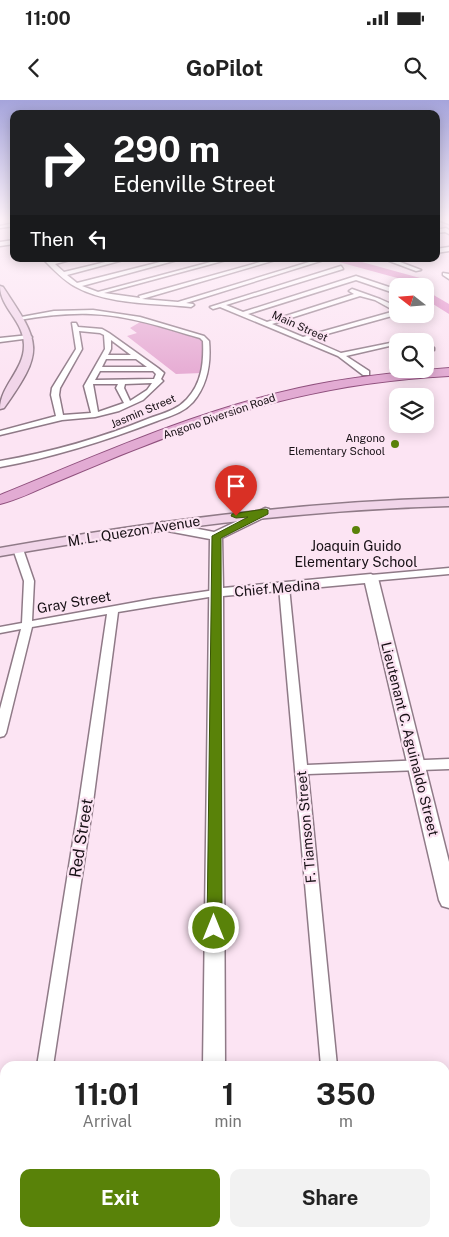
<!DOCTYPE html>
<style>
body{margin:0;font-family:"Public Sans",sans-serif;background:#f2f2f2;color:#222;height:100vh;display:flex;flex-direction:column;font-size:19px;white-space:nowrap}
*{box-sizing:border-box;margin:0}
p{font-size:16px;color:#767676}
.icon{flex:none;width:28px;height:28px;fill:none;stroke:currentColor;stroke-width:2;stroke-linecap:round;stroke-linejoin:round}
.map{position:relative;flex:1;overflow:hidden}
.sheet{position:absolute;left:0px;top:961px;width:450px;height:176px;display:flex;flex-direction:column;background:#fff;border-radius:15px 15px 0 0;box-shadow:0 2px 12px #0003}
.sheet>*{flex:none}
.guide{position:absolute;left:10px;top:10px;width:430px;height:152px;border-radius:10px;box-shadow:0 2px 12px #0003;background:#202124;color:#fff;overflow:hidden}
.needle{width:32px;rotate:287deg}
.tools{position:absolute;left:389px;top:178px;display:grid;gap:10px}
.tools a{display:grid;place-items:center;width:45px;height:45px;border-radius:10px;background:#fff;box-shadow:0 2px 12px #0003;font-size:25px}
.pin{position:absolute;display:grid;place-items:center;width:42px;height:42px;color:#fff;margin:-51px -21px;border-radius:50% 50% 50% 0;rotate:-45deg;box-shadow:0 0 5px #0007}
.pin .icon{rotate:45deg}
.me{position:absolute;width:55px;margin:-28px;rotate:0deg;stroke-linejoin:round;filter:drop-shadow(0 0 4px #0008)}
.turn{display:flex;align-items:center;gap:18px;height:105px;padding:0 20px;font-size:22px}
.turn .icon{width:65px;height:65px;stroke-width:2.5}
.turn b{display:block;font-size:35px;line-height:42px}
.then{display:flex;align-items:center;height:48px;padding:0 20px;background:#0003;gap:10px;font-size:19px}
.eta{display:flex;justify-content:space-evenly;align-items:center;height:85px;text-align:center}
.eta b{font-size:30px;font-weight:700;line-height:35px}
.action{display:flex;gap:10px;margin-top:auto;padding:10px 20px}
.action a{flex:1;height:58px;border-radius:10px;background:#598209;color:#fff;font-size:20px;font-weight:700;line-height:58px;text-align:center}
.action a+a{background:#f2f2f2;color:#222}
.status{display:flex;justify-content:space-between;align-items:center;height:35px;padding:0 25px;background:#fff;direction:ltr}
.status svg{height:14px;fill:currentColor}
header{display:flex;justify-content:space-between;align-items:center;height:65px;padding:0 20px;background:#fff;font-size:22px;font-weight:700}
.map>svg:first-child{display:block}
</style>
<div class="status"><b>11:00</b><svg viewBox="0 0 49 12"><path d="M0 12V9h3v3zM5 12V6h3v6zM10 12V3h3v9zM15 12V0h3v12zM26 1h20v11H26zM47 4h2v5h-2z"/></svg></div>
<header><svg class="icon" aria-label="back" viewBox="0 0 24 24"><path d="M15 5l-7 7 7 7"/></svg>GoPilot<svg class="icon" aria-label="search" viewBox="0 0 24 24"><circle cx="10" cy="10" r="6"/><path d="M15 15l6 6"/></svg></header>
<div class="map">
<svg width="449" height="1137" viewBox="0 0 449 1137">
<rect width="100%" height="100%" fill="#fce4f3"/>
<path fill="#e6abd3" d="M 142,221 L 200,237 L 204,241 L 202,273 L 176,274 L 127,236 L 137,233 L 130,228 Z"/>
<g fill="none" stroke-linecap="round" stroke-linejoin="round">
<path fill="#e28dc8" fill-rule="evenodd" d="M 334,159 L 351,159 L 420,178 L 429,186 L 425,189 L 425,186 L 416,186 L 412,182 L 335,161 Z
M 425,190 L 449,204 L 449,214 L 425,199 Z"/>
<g stroke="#8f7a87" stroke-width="3">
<path id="minor" d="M 436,118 L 449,121 L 449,124 L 436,119 Z
M 14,123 L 14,126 L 0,128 L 0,126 Z
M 446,128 L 449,130 L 449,134 L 445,132 L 436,133 L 436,130 Z
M 14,140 L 14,144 L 0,146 L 0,142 Z
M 449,147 L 449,151 L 436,153 L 436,149 Z
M 43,159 L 49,159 L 52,161 L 74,159 L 55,164 L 64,172 L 118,159 L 127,159 L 67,175 L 77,183 L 172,159 L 181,159 L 82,186 L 98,192 L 222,159 L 230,159 L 104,193 L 140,198 L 139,196 L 271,159 L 279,159 L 142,199 L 178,202 L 319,159 L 327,159 L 186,203 L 193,204 L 194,205 L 191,207 C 154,203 109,205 76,187 C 64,181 53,169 43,159 Z
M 384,159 L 392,159 L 421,170 L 416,171 Z
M 341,166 L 343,169 L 226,205 L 243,212 L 356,176 L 398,190 L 397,194 L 356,180 L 248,214 L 267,222 L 354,194 L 349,191 L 352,189 L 380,199 L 398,207 L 399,214 L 309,239 L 341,253 L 400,241 L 398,241 L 398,244 L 346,256 L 369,271 L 369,275 L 363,275 L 338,256 L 220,207 L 213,209 L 210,207 ZM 360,196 L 375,200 L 395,211 L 303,237 L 272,224 Z
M 443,173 L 449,174 L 449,179 L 443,175 Z
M 93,210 L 140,217 L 204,236 L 209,241 C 211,263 208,284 193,302 C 183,313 170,316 157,321 C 105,341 54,357 0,367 L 0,361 C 52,352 101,338 150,318 C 164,313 177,310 187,299 C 202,283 204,262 203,241 L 200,238 C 165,228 128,215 91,214 C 67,213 43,216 19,220 L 16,218 L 54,211 Z
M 72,223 L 76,223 L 78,227 L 102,229 L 109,233 L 158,268 L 164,273 L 161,279 L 163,281 L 143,300 L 119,311 L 95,317 L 62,320 L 0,335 L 0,331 L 56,316 L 51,295 L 52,288 L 76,249 ZM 79,231 L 100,233 L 104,235 L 105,249 L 84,286 L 91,313 L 63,315 L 59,295 L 60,288 L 82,249 ZM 111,240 L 131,255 L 108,255 L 111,249 ZM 106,259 L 136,259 L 147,267 L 102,267 ZM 100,271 L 153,271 L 156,274 L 154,279 L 95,280 ZM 152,283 L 147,290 L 130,301 L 124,288 L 125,284 ZM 93,284 L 118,284 L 116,288 L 124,303 L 98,312 Z
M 29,235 L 32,237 L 31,238 L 0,242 L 0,238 Z
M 420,238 L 422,239 L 422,241 L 404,241 Z
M 424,241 C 428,241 431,245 434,248 L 434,250 L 430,250 L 425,246 Z
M 18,446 L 23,449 L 34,481 L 32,521 L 153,499 L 215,490 L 220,493 L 215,496 L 118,512 L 92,710 L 53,966 L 37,966 L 78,710 L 107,514 L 32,527 L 6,633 L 4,636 L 0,637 L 0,609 L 21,529 L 0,533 L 0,527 L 22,523 L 24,481 L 13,449 Z
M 449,468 L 449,474 L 371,481 L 366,478 L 371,475 Z
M 284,484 L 289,487 L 307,665 L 449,659 L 449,669 L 308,674 L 337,966 L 321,966 L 279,487 Z
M 445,1019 L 449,1019 L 449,1037 L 445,1037 Z
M 0,1024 L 5,1024 L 5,1042 L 0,1042 Z
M 11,1132 L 31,1132 L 31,1137 L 11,1137 Z
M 335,1132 L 354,1132 L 355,1137 L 335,1137 Z"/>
</g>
<g stroke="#8f7a87" stroke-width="3">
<path id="tertiary" d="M 265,408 L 269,409 L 271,412 L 269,415 L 222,438 L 223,488 L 371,474 L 378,478 L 449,762 L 449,808 L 442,806 L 439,800 L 365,483 L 223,496 L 225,966 L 203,966 L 210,439 L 162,430 L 156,426 L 162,422 L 214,432 Z
M 201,1132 L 227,1132 L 227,1137 L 201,1137 Z"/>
</g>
<g stroke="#8f7a87" stroke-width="3">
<path id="secondary" d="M 0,186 L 3,187 C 41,244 45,250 4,308 L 0,309 C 0,286 24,270 24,246 C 25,222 0,208 0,186 Z
M 449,398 L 449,406 C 298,410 149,430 0,456 L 0,448 C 149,422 298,402 449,398 Z"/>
</g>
<g stroke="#8f507d" stroke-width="2">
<path id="primary" d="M 449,268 L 449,276 C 337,282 248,305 144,346 C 112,358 81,372 49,385 C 33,392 17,400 0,404 L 0,395 C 98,355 195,311 299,288 C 348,277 399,272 449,268 Z"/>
</g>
<use href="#minor" fill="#fff" fill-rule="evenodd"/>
<use href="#tertiary" fill="#fff" fill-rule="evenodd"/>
<use href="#secondary" fill="#f1d5e9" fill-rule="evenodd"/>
<use href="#primary" fill="#e2abd3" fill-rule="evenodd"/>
</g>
<linearGradient id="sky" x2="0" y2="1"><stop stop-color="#a5a4db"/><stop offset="0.43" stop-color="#fef3fa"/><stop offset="1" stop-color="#fef3fa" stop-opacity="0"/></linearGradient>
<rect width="449" height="277" fill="url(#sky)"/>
<path fill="#598209" stroke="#3a5406" d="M 265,409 L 268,410 L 268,414 L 221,438 L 222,828 L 220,833 L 214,835 L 209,833 L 207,828 L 212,436 L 248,417 L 236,418 L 231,416 L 232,414 Z"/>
<g fill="#598209" stroke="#fce4f3" stroke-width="2">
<circle cx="395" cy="344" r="5"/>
<circle cx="356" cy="430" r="5"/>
</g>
<g text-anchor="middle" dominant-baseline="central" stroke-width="4.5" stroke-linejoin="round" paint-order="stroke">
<g font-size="11" fill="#171015" stroke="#fce4f3">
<text transform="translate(300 226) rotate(24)">Main Street</text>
<text transform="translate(143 311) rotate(-23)">Jasmin Street</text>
<text transform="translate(219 316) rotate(-19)">Angono Diversion Road</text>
</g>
<g font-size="11" fill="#171015" stroke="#fce4f3" text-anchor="end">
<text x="385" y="338">Angono<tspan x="385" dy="13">Elementary School</tspan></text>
</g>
<g font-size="14" fill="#171015" stroke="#fce4f3">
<text transform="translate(134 431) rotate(-9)">M. L. Quezon Avenue</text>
<text transform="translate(277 488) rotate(-5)">Chief Medina</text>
<text transform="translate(74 502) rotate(-10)">Gray Street</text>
<text transform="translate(410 639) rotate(76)">Lieutenant C. Aguinaldo Street</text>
<text transform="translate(306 727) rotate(-95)">F. Tiamson Street</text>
</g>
<g font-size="14" fill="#171015" stroke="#fce4f3">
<text x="356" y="446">Joaquin Guido<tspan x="356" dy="16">Elementary School</tspan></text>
</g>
<g font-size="16" fill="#171015" stroke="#fce4f3">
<text transform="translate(81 738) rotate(-81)">Red Street</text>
</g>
</g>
</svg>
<div class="tools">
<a><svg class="needle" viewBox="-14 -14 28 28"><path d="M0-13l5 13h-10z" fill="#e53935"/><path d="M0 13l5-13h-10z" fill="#767676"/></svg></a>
<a><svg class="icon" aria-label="search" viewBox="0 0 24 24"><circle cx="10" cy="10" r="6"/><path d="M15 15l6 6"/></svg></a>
<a><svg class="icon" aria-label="layers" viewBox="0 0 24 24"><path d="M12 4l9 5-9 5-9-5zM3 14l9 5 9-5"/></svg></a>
</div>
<div class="pin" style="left:236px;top:416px;background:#d93025"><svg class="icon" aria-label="arrive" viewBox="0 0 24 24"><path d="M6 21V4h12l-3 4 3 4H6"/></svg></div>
<svg class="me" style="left:214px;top:828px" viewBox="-20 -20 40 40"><circle r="17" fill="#598209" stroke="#fff" stroke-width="3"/><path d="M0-11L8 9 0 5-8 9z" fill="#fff"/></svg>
<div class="guide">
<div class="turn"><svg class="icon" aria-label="right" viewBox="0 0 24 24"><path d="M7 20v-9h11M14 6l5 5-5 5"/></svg><div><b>290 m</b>Edenville Street</div></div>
<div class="then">Then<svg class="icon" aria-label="left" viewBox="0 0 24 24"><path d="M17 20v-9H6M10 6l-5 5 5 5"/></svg></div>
</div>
<section class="sheet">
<div class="eta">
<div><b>11:01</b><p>Arrival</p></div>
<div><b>1</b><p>min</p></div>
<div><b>350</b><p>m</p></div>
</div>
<div class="action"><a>Exit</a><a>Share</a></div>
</section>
</div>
